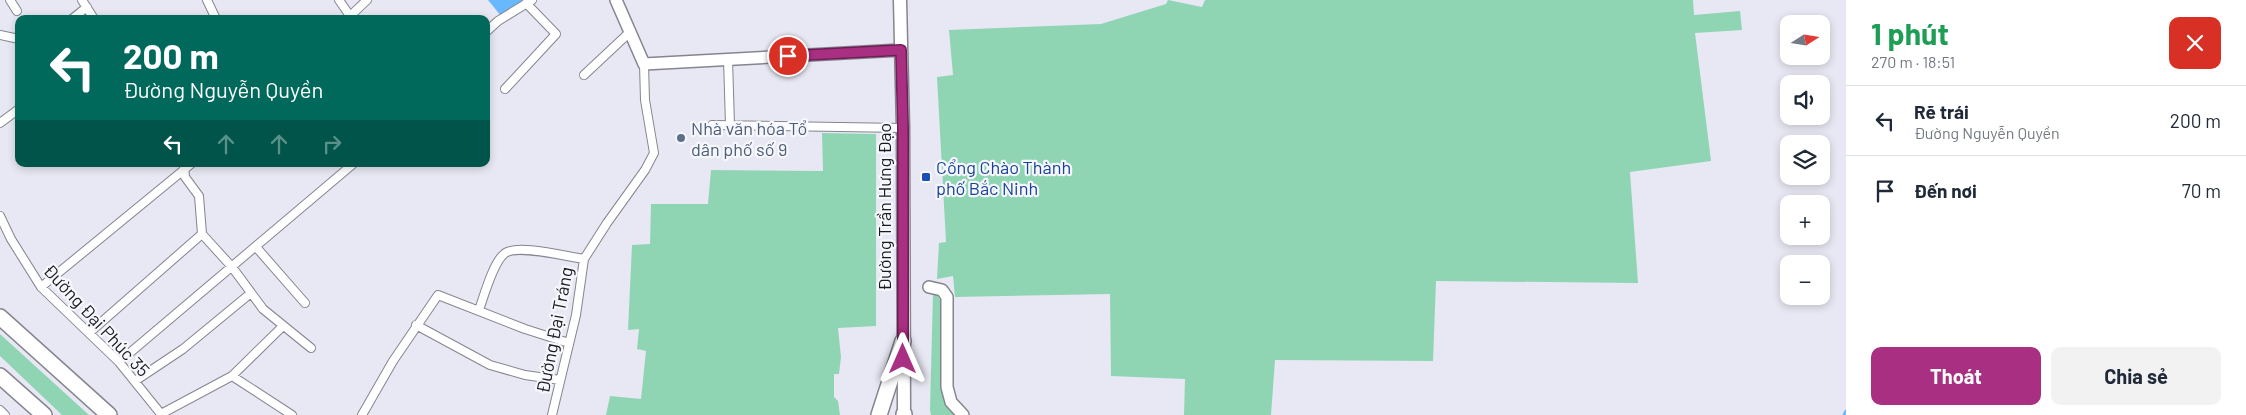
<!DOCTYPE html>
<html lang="vi">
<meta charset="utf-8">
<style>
body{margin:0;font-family:Barlow,sans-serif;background:#f2f2f3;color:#1f2937;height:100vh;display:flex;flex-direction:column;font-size:19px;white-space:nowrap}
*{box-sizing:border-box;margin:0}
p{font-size:16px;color:#747a83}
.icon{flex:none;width:28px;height:28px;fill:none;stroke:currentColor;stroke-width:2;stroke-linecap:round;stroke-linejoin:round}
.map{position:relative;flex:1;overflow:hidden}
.drawer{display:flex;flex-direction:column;background:#fff;width:400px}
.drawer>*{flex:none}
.guide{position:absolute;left:15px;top:15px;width:475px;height:152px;border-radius:10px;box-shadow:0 2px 8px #0003;background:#00695c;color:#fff;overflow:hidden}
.needle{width:32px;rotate:78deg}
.controls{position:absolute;left:1780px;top:15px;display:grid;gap:10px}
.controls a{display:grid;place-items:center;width:50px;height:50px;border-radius:10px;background:#fff;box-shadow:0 2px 8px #0003;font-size:25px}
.pin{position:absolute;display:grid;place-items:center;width:42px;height:42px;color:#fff;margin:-21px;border:2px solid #fff;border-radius:50%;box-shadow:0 1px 5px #0007}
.me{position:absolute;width:55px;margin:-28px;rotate:0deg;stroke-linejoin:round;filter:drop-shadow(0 0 4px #0008)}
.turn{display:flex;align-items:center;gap:18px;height:105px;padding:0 25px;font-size:22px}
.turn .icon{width:65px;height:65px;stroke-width:2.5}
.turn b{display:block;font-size:35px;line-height:42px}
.lanes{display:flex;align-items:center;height:48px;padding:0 25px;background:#0003;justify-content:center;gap:25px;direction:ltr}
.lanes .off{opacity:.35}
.round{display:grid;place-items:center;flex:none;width:52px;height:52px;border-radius:10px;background:#f2f2f3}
.summary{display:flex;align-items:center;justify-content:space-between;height:85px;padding:0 25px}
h1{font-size:30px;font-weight:700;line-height:38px;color:#1e9e55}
.button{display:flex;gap:10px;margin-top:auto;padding:10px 25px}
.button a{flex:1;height:58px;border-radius:10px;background:#a92f82;color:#fff;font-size:20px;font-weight:700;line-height:58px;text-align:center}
.button a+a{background:#f2f2f3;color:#1f2937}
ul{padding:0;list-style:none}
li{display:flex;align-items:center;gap:15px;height:70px;padding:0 25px;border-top:1px solid #e0e1e3}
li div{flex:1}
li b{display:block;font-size:19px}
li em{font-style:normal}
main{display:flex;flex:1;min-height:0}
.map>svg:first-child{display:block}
</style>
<main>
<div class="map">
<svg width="1846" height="415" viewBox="0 0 1846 415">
<rect width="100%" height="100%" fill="#e8e8f4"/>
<path fill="#8fd5b4" d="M 1168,0 L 1202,7 L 1205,0 L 1693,0 L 1694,15 L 1740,11 L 1742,30 L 1695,33 L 1711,161 L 1630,172 L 1638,283 L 1436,281 L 1433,361 L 1275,360 L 1271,415 L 1184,415 L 1185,379 L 1111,376 L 1110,294 L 955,297 L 953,276 L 937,279 L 939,243 L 946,242 L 937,77 L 953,75 L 949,30 L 1101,24 L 1166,4 Z
M 822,133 L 876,134 L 876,326 L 838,328 L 841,357 L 839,374 L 834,374 L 834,397 L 838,401 L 840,415 L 606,415 L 610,396 L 641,399 L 646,351 L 637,349 L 639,329 L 628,330 L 632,245 L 650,244 L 651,204 L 708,204 L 711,170 L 823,171 Z
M 933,293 L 936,293 L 945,309 L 944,395 L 948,407 L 954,415 L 931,415 L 930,410 Z
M 0,334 L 89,415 L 62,415 L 0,356 Z"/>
<path fill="#6ab8fc" d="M 488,0 L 523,0 L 501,16 Z"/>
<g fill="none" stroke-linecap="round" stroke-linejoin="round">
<path stroke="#6ab8fc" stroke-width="3" d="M 1844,415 L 1846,411"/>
<g stroke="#85858f" stroke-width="10">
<path id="street" d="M 10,0 L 17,11
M 82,0 L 94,19
M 207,0 L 216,19
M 339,0 L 350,16
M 72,19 L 87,7
M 347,19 L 367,0
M 486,32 L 498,21 L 532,0
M 0,35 L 19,39
M 728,59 L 730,125
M 584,75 L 631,31
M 505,89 L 556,34 L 526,3
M 0,123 L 19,109
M 712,125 L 903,128
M 184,164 L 185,177 L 199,196 L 202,234 L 232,267 L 263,309 L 311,348
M 0,216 L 11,239 L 41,287 L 119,362 L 161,414 L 232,376 L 292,415
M 256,247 L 305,303
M 41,287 L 191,164
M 479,310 C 484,296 493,263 504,254 C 515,243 568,257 584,259
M 416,325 L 490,365 L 525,375 L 560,380
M 89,333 L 202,234
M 119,362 L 353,164
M 232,376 L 283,326
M 135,381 L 183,349 L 251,293
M 0,410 L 5,415
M 362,415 L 393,361 L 438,295 L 525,329 L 569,343
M 552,415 L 576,315 L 584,259 L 607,223 L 645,170 L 654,153 L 645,100 L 644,64"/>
</g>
<g stroke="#85858f" stroke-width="14">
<path id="secondary" d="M 616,0 L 644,64 L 901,50
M 929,287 L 942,290 L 947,297 L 947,387 L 951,402 L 963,415"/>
</g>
<g stroke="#85858f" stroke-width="15">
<path id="primary" d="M 900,0 L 903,128 L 904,414"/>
</g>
<g stroke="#85858f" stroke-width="18">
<path id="highway" d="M 0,317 L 109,415
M 0,376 L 44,415
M 904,414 L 904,415
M 879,415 L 903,341"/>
</g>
<use href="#street" stroke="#fff" stroke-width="8"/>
<use href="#secondary" stroke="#fff" stroke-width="11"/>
<use href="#primary" stroke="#fff" stroke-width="12"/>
<use href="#highway" stroke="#fff" stroke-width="15"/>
</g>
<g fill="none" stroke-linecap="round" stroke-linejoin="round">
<g stroke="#6e1f54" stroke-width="12">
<path id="route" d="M 788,56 L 901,50 L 903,128 L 903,359"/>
</g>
<use href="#route" stroke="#a92f82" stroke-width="9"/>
</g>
<circle fill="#5c6f8a" stroke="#f6f6fd" stroke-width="2" cx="681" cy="138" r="5"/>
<rect fill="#1a4fb4" stroke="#f6f6fd" stroke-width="2" x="921" y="172" width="10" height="10" rx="2.5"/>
<g text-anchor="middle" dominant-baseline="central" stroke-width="4.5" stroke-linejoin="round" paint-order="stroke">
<g font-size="18" fill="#4e5e75" stroke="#f6f6fd" text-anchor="start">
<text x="691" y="128">Nhà văn hóa Tổ<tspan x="691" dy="21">dân phố số 9</tspan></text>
</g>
<g font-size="18" fill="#164399" stroke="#f6f6fd" text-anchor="start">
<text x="936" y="167">Cổng Chào Thành<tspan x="936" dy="21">phố Bắc Ninh</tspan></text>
</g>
<g font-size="18" fill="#1a1a1e" stroke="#f6f6fd">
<text transform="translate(884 207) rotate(-90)">Đường Trần Hưng Đạo</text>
<text transform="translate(97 320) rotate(47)">Đường Đại Phúc 35</text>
<text transform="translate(554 330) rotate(-79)">Đường Đại Tráng</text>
</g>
</g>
</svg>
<div class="controls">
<a><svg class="needle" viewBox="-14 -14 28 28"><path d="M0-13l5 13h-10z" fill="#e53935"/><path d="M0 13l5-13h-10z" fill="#747a83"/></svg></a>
<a><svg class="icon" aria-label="sound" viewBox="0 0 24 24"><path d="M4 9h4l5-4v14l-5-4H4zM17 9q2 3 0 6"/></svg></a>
<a><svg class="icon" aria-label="layers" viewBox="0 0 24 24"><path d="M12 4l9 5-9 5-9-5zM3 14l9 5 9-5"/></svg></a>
<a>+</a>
<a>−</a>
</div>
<div class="pin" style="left:788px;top:56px;background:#d93025"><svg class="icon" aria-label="arrive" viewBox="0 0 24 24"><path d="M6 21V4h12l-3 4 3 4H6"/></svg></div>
<svg class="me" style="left:903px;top:359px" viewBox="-20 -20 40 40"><path d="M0-17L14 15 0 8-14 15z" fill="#a92f82" stroke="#fff" stroke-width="4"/></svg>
<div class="guide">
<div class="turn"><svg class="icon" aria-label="left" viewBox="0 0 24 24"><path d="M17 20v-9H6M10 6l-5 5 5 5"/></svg><div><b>200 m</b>Đường Nguyễn Quyền</div></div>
<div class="lanes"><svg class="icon" aria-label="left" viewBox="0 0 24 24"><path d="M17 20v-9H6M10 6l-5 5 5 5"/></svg><svg class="icon off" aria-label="ahead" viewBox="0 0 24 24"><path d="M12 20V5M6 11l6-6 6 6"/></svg><svg class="icon off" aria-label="ahead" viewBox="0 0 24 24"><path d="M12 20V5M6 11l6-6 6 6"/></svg><svg class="icon off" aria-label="right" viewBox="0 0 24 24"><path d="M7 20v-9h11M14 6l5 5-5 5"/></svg></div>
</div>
</div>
<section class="drawer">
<div class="summary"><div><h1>1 phút</h1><p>270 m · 18:51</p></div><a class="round" style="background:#d93025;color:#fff"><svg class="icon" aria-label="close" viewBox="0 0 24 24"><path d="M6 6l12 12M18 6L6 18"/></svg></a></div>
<ul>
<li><svg class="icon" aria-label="left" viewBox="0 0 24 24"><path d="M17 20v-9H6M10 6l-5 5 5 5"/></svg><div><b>Rẽ trái</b><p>Đường Nguyễn Quyền</p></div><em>200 m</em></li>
<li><svg class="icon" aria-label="arrive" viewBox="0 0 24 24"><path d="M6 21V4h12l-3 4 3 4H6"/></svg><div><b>Đến nơi</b></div><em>70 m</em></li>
</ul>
<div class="button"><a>Thoát</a><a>Chia sẻ</a></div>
</section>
</main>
